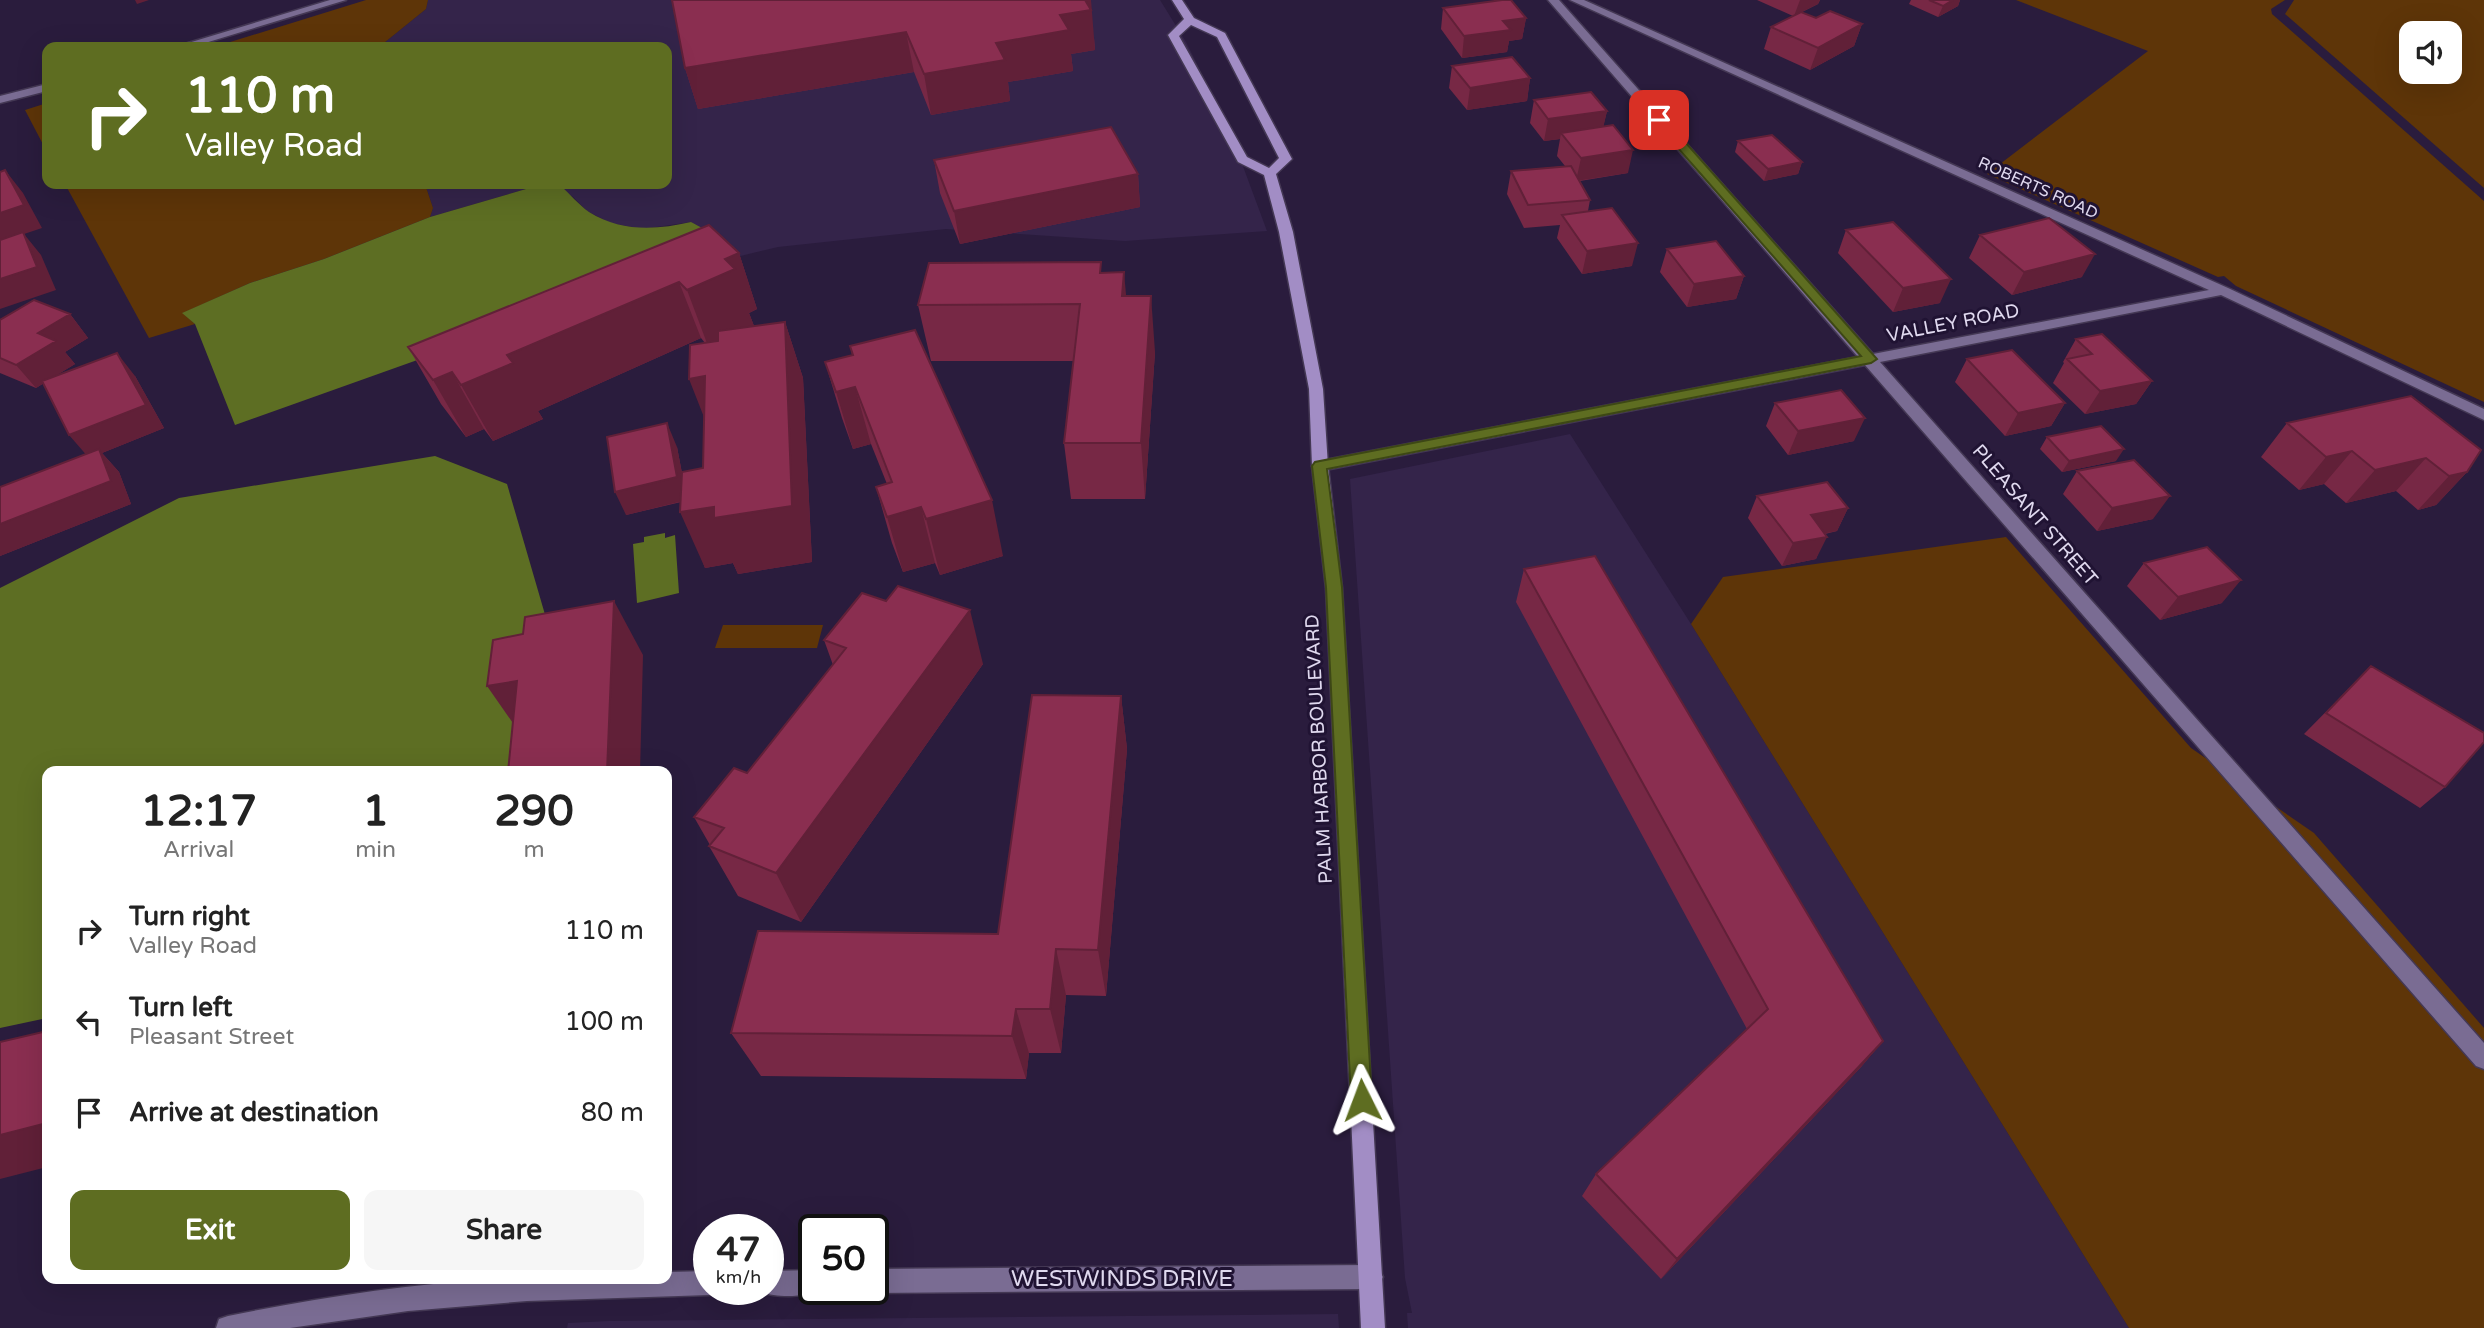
<!DOCTYPE html>
<style>
body{margin:0;font-family:"Varela Round",sans-serif;background:#f6f6f6;color:#222;height:100vh;display:flex;flex-direction:column;font-size:26px;white-space:nowrap}
*{box-sizing:border-box;margin:0}
p{font-size:23px;color:#767676}
.icon{flex:none;width:38px;height:38px;fill:none;stroke:currentColor;stroke-width:2;stroke-linecap:round;stroke-linejoin:round}
.map{position:relative;flex:1;overflow:hidden}
.panel{position:absolute;left:42px;top:766px;width:630px;height:518px;display:flex;flex-direction:column;background:#fff;border-radius:14px;box-shadow:0 7px 28px #0002}
.panel>*{flex:none}
.banner{position:absolute;left:42px;top:42px;width:630px;height:147px;border-radius:14px;box-shadow:0 7px 28px #0002;background:#5e6d21;color:#fff;overflow:hidden}
.buttons{position:absolute;left:2399px;top:21px;display:grid;gap:14px}
.buttons a{display:grid;place-items:center;width:63px;height:63px;border-radius:14px;background:#fff;box-shadow:0 7px 28px #0002;font-size:35px}
.speed{position:absolute;left:693px;top:1214px;display:flex;gap:14px;font-size:35px;font-weight:700;text-align:center}
.speed>*{display:grid;place-content:center;width:91px;height:91px;border-radius:50%;background:#fff;box-shadow:0 7px 28px #0002;line-height:1}
.speed small{font-size:18px;font-weight:400}
.speed .limit{border:4px solid #111;border-radius:10px;background:#fff;color:#111}
.pin{position:absolute;display:grid;place-items:center;width:60px;height:60px;color:#fff;margin:-30px;border-radius:14px;box-shadow:0 4px 10px #0006}
.me{position:absolute;width:77px;margin:-38px;rotate:357deg;stroke-linejoin:round;filter:drop-shadow(0 0 5px #0008)}
.turn{display:flex;align-items:center;gap:24px;height:147px;padding:0 28px;font-size:32px}
.turn .icon{width:91px;height:91px;stroke-width:2.5}
.turn b{display:block;font-size:49px;line-height:60px}
.eta{display:flex;justify-content:space-evenly;align-items:center;height:119px;text-align:center}
.eta b{font-size:42px;font-weight:800;line-height:49px}
.action{display:flex;gap:14px;margin-top:auto;padding:14px 28px}
.action a{flex:1;height:80px;border-radius:14px;background:#5e6d21;color:#fff;font-size:28px;font-weight:800;line-height:80px;text-align:center}
.action a+a{background:#f6f6f6;color:#222}
ul{padding:0;list-style:none}
li{display:flex;align-items:center;gap:21px;height:91px;padding:0 28px}
li div{flex:1}
li b{display:block;font-size:26px}
li em{font-style:normal}
.map>svg:first-child{display:block}
</style>
<div class="map">
<svg width="2484" height="1328" viewBox="0 0 2484 1328">
<rect width="100%" height="100%" fill="#2a1c3d"/>
<path fill="#34244a" d="M 428,0 L 1160,0 L 1186,42 L 1228,126 L 1267,231 L 1125,241 L 946,229 L 778,247 L 728,259 L 691,222 L 642,229 L 610,223 L 587,211 L 572,196 L 526,189 L 430,217 L 433,208 L 425,184 L 667,184 L 667,47 L 379,47 L 426,9 Z
M 1570,434 L 1691,624 L 2129,1328 L 1408,1328 L 1407,1313 L 1412,1313 L 1405,1278 L 1350,479 Z
M 1338,1314 L 1339,1328 L 567,1328 L 568,1323 L 609,1321 Z"/>
<path fill="#5e3508" fill-rule="evenodd" d="M 366,0 L 428,0 L 426,9 L 379,47 L 214,47 Z
M 2016,0 L 2285,0 L 2271,9 L 2272,14 L 2484,201 L 2484,402 L 2236,286 L 2224,276 L 2218,277 L 1987,174 L 2148,51 Z
M 2294,0 L 2484,0 L 2484,188 L 2285,14 ZM 2450,33 L 2450,72 L 2412,72 L 2412,33 Z
M 47,103 L 47,152 L 25,110 Z
M 65,184 L 425,184 L 433,208 L 430,217 L 324,259 L 250,283 L 183,313 L 195,324 L 149,338 Z
M 2006,537 L 2191,748 L 2314,833 L 2484,1028 L 2484,1328 L 2129,1328 L 1691,624 L 1723,577 Z
M 723,625 L 823,625 L 817,648 L 715,648 Z"/>
<path fill="#5d6e23" d="M 561,186 C 570,194 579,205 589,212 C 621,232 656,230 691,222 L 702,228 L 437,353 L 235,425 L 195,324 L 182,313 L 250,283 L 324,259 L 430,217 L 526,189 Z
M 435,456 L 507,484 L 546,618 L 510,772 L 47,772 L 47,1018 L 0,1028 L 0,588 L 179,498 Z
M 665,533 L 665,538 L 675,535 L 679,593 L 637,603 L 633,544 L 644,542 L 644,537 Z"/>
<g fill="none" stroke-linecap="round" stroke-linejoin="round">
<g stroke="#443854" stroke-width="3">
<path id="minor" d="M 330,0 L 346,0 L 192,47 L 175,47 Z
M 1548,0 L 1559,0 L 1873,354 L 2209,290 L 1570,0 L 1584,0 L 2228,288 L 2484,409 L 2484,420 L 2221,295 L 1880,362 L 2484,1043 L 2484,1069 L 2476,1066 L 1865,365 L 1320,471 L 1315,470 L 1312,466 L 1320,461 L 1858,357 Z
M 47,84 L 47,91 L 0,103 L 0,96 Z
M 1371,1265 L 1379,1269 L 1383,1277 L 1379,1285 L 1371,1289 L 873,1293 L 865,1290 L 873,1290 L 873,1269 Z
M 814,1270 L 814,1290 L 823,1290 C 808,1297 772,1299 759,1290 L 768,1290 L 768,1271 Z
M 709,1271 L 709,1290 L 718,1290 L 709,1295 L 527,1301 L 408,1311 L 290,1328 L 216,1328 L 219,1319 L 228,1316 C 317,1298 406,1284 497,1279 C 553,1276 610,1279 667,1279 L 667,1272 Z"/>
</g>
<g stroke="#443854" stroke-width="3">
<path id="major" d="M 1172,0 L 1182,0 L 1194,18 L 1225,33 L 1292,159 L 1276,174 L 1293,232 L 1323,389 L 1328,466 L 1342,588 L 1385,1328 L 1361,1328 L 1326,588 L 1312,466 L 1309,389 L 1279,232 L 1264,175 L 1238,162 L 1168,35 L 1184,19 ZM 1191,25 L 1217,37 L 1279,158 L 1269,168 L 1247,157 L 1179,36 Z"/>
</g>
<use href="#minor" fill="#7a6c93" fill-rule="evenodd"/>
<use href="#major" fill="#a28dc5" fill-rule="evenodd"/>
</g>
<path fill="#772845" d="M 672,0 L 1094,38 L 1095,50 L 1071,54 L 1073,71 L 1008,82 L 1010,101 L 931,115 L 914,72 L 698,109 L 685,68 Z
M 1757,0 L 1820,0 L 1818,4 L 1802,12 L 1816,18 L 1862,24 L 1854,46 L 1810,70 L 1764,49 L 1771,27 L 1793,16 Z
M 1911,0 L 1960,0 L 1958,6 L 1938,17 L 1909,4 Z
M 1443,8 L 1526,18 L 1522,39 L 1509,41 L 1507,52 L 1462,58 L 1441,29 Z
M 1452,66 L 1530,78 L 1527,101 L 1467,110 L 1449,88 Z
M 1534,100 L 1607,111 L 1603,127 L 1628,173 L 1580,181 L 1590,200 L 1588,211 L 1632,266 L 1582,274 L 1557,238 L 1560,225 L 1524,228 L 1507,194 L 1511,171 L 1565,166 L 1557,156 L 1560,139 L 1544,141 L 1530,123 Z
M 1738,141 L 1802,162 L 1798,174 L 1764,181 L 1735,152 Z
M 934,160 L 1138,174 L 1140,207 L 960,244 L 940,193 Z
M 1846,230 L 1940,303 L 1893,312 L 1838,253 Z
M 1980,235 L 2082,277 L 2012,295 L 1969,258 Z
M 1667,249 L 1744,276 L 1736,299 L 1687,307 L 1660,272 Z
M 739,253 L 757,309 L 749,313 L 754,326 L 785,322 L 803,378 L 812,562 L 738,574 L 733,563 L 705,568 L 681,502 L 626,515 L 677,447 L 682,473 L 703,468 L 705,343 L 701,338 L 538,411 L 543,419 L 493,441 L 484,429 L 466,437 L 441,404 L 408,347 Z
M 1102,273 L 1126,296 L 1155,352 L 1145,499 L 1071,499 L 1064,443 L 1074,361 L 931,361 L 918,305 Z
M 70,314 L 88,338 L 65,352 L 75,364 L 55,376 L 135,376 L 164,428 L 102,453 L 119,472 L 131,504 L 0,556 L 0,487 L 86,454 L 44,383 L 36,388 L 0,373 L 0,320 Z
M 2076,339 L 2152,381 L 2136,404 L 2085,414 L 2053,383 L 2064,363 L 2063,362 Z
M 850,346 L 1003,556 L 940,575 L 935,563 L 903,572 L 892,543 L 876,487 L 887,484 L 871,444 L 853,449 L 842,418 L 825,362 L 852,355 Z
M 1967,359 L 2065,403 L 2051,426 L 2005,436 L 1955,382 Z
M 2411,396 L 2467,472 L 2436,505 L 2418,510 L 2396,491 L 2346,503 L 2324,484 L 2299,490 L 2261,457 L 2287,423 Z
M 1775,403 L 1854,441 L 1788,455 L 1766,426 Z
M 2047,437 L 2116,461 L 2062,472 L 2040,449 Z
M 2077,471 L 2153,519 L 2097,531 L 2063,494 Z
M 1757,496 L 1848,508 L 1837,531 L 1825,534 L 1816,559 L 1782,566 L 1748,518 Z
M 2144,563 L 2222,603 L 2160,620 L 2127,586 Z
M 1524,569 L 1883,1041 L 1861,1067 L 1661,1279 L 1582,1196 L 1596,1174 L 1747,1029 L 1516,602 Z
M 824,640 L 983,664 L 801,922 L 738,896 L 709,846 L 710,845 L 694,817 L 747,773 L 833,665 Z
M 2371,666 L 2445,787 L 2420,808 L 2304,734 Z
M 1121,696 L 1127,749 L 1106,996 L 1066,995 L 1061,1053 L 1029,1053 L 1026,1079 L 761,1076 L 731,1033 L 998,934 Z"/>
<path fill="#612038" d="M 135,0 L 149,0 L 137,4 Z
M 1085,0 L 1091,0 L 1095,50 L 1071,54 L 1073,71 L 1008,82 L 1010,101 L 931,115 L 924,74 L 1060,15 Z
M 1800,0 L 1820,0 L 1818,4 L 1794,16 Z
M 1953,0 L 1960,0 L 1958,6 L 1938,17 L 1943,6 Z
M 1526,18 L 1522,39 L 1509,41 L 1507,52 L 1462,58 L 1464,36 L 1503,21 Z
M 1862,24 L 1854,46 L 1810,70 L 1818,48 Z
M 906,32 L 914,72 L 698,109 L 685,68 Z
M 1530,78 L 1527,101 L 1467,110 L 1470,88 Z
M 1607,111 L 1602,133 L 1561,133 L 1560,139 L 1544,141 L 1548,119 Z
M 1633,150 L 1628,173 L 1576,181 L 1581,158 Z
M 1802,162 L 1798,174 L 1764,181 L 1768,169 Z
M 5,170 L 23,193 L 42,228 L 24,234 L 41,255 L 56,290 L 0,309 L 0,213 Z
M 1138,174 L 1140,207 L 960,244 L 954,211 Z
M 1638,243 L 1632,266 L 1582,274 L 1587,251 Z
M 739,253 L 757,309 L 749,313 L 754,326 L 708,346 L 687,290 L 725,259 Z
M 2095,254 L 2082,277 L 2012,295 L 2024,272 Z
M 1124,272 L 1129,328 L 1122,296 Z
M 1744,276 L 1736,299 L 1687,307 L 1694,284 Z
M 1951,279 L 1940,303 L 1893,312 L 1903,288 Z
M 679,282 L 701,338 L 538,411 L 543,419 L 493,441 L 461,385 L 507,355 Z
M 1151,296 L 1155,352 L 1145,499 L 1141,443 Z
M 70,314 L 88,338 L 65,352 L 75,364 L 36,388 L 16,365 L 38,333 Z
M 785,322 L 803,378 L 812,562 L 738,574 L 733,563 L 705,568 L 680,512 L 714,507 Z
M 117,353 L 135,376 L 164,428 L 102,453 L 119,472 L 131,504 L 0,556 L 0,524 L 89,458 L 69,435 Z
M 452,372 L 484,429 L 466,437 L 433,380 Z
M 705,376 L 711,435 L 689,379 Z
M 2152,381 L 2136,404 L 2085,414 L 2100,391 Z
M 855,387 L 871,444 L 853,449 L 836,392 Z
M 2065,403 L 2051,426 L 2005,436 L 2018,413 Z
M 1865,418 L 1854,441 L 1788,455 L 1798,431 Z
M 667,423 L 677,447 L 687,500 L 626,515 L 615,492 Z
M 2124,449 L 2116,461 L 2062,472 L 2069,461 Z
M 2352,451 L 2324,484 L 2299,490 L 2326,457 Z
M 2426,458 L 2396,491 L 2346,503 L 2375,470 Z
M 2467,472 L 2436,505 L 2418,510 L 2449,476 Z
M 2170,496 L 2153,519 L 2097,531 L 2112,508 Z
M 992,500 L 1003,556 L 940,575 L 926,519 Z
M 921,507 L 935,563 L 903,572 L 887,517 Z
M 1848,508 L 1837,531 L 1801,538 L 1811,515 Z
M 1827,537 L 1816,559 L 1782,566 L 1793,543 Z
M 2241,580 L 2222,603 L 2160,620 L 2178,597 Z
M 614,601 L 643,655 L 640,772 L 607,772 Z
M 970,610 L 983,664 L 801,922 L 776,873 Z
M 517,681 L 524,739 L 487,686 Z
M 1121,696 L 1127,749 L 1106,996 L 1098,950 Z
M 1056,949 L 1066,995 L 1061,1053 L 1050,1009 Z
M 1016,1009 L 1029,1053 L 1026,1079 L 1012,1036 Z
M 1883,1041 L 1861,1067 L 1661,1279 L 1677,1259 Z
M 47,1123 L 47,1167 L 0,1179 L 0,1135 Z"/>
<path fill="#8a2e50" stroke="#612038" stroke-width="2" d="M 672,0 L 1085,0 L 1091,10 L 1060,15 L 1069,30 L 996,43 L 1005,60 L 924,74 L 906,32 L 685,68 Z
M 1502,0 L 1511,0 L 1526,18 L 1503,21 L 1511,30 L 1464,36 L 1443,8 Z
M 1929,0 L 1953,0 L 1943,6 Z
M 1830,11 L 1862,24 L 1818,48 L 1771,27 L 1801,12 L 1816,18 Z
M 1512,57 L 1530,78 L 1470,88 L 1452,66 Z
M 1591,92 L 1607,111 L 1548,119 L 1534,100 Z
M 1613,125 L 1633,150 L 1581,158 L 1561,133 Z
M 1111,127 L 1138,174 L 954,211 L 934,160 Z
M 1772,135 L 1802,162 L 1768,169 L 1738,141 Z
M 1571,166 L 1590,200 L 1528,205 L 1511,171 Z
M 5,170 L 24,205 L 0,213 L 0,172 Z
M 1612,208 L 1638,243 L 1587,251 L 1562,215 Z
M 2049,218 L 2095,254 L 2024,272 L 1980,235 Z
M 1893,222 L 1951,279 L 1903,288 L 1846,230 Z
M 709,225 L 739,253 L 725,259 L 735,269 L 687,290 L 679,282 L 507,355 L 513,363 L 461,385 L 452,372 L 433,380 L 408,347 Z
M 23,232 L 37,267 L 0,279 L 0,240 Z
M 1716,241 L 1744,276 L 1694,284 L 1667,249 Z
M 1101,262 L 1100,273 L 1124,272 L 1122,296 L 1151,296 L 1141,443 L 1064,443 L 1080,304 L 918,305 L 929,263 Z
M 34,300 L 70,314 L 38,333 L 56,341 L 16,365 L 0,358 L 0,320 Z
M 785,322 L 792,506 L 714,518 L 714,507 L 680,512 L 682,472 L 703,468 L 705,376 L 689,379 L 690,345 L 718,341 L 718,331 Z
M 915,330 L 992,500 L 926,519 L 921,507 L 887,517 L 876,487 L 892,482 L 855,387 L 836,392 L 825,362 L 853,355 L 850,346 Z
M 2102,334 L 2152,381 L 2100,391 L 2067,359 L 2092,354 L 2076,339 Z
M 2012,350 L 2065,403 L 2018,413 L 1967,359 Z
M 117,353 L 146,405 L 69,435 L 42,381 Z
M 1841,390 L 1865,418 L 1798,431 L 1775,403 Z
M 2411,396 L 2481,450 L 2467,472 L 2449,476 L 2426,458 L 2375,470 L 2352,451 L 2326,457 L 2287,423 Z
M 667,423 L 677,477 L 615,492 L 607,437 Z
M 2101,426 L 2124,449 L 2069,461 L 2047,437 Z
M 99,449 L 111,481 L 0,524 L 0,487 Z
M 2134,460 L 2170,496 L 2112,508 L 2077,471 Z
M 1827,482 L 1848,508 L 1811,515 L 1827,537 L 1793,543 L 1757,496 Z
M 2207,547 L 2241,580 L 2178,597 L 2144,563 Z
M 1595,556 L 1883,1041 L 1677,1259 L 1596,1174 L 1768,1009 L 1524,569 Z
M 898,586 L 970,610 L 776,873 L 709,846 L 724,828 L 694,817 L 734,768 L 747,773 L 846,648 L 824,640 L 862,593 L 886,601 Z
M 614,601 L 607,772 L 508,772 L 517,681 L 487,686 L 493,640 L 523,634 L 525,617 Z
M 2371,666 L 2484,733 L 2484,742 L 2445,787 L 2326,713 Z
M 1032,695 L 1121,696 L 1098,950 L 1056,949 L 1050,1009 L 1016,1009 L 1012,1036 L 731,1033 L 758,931 L 998,934 Z
M 47,1031 L 47,1123 L 0,1135 L 0,1042 Z"/>
<path fill="#5e6d21" stroke="#3d4715" stroke-width="2" d="M 1655,117 L 1663,117 L 1877,359 L 1871,363 L 1327,469 L 1342,587 L 1372,1100 L 1369,1107 L 1362,1110 L 1354,1107 L 1351,1100 L 1326,587 L 1312,466 L 1315,462 L 1861,356 L 1655,122 Z"/>
<g text-anchor="middle" dominant-baseline="central" stroke-width="6" stroke-linejoin="round" paint-order="stroke">
<g font-size="16" fill="#e0d9ef" stroke="#201333">
<text transform="translate(2038 188) rotate(24)">ROBERTS ROAD</text>
</g>
<g font-size="19" fill="#e0d9ef" stroke="#201333">
<text transform="translate(1953 323) rotate(-11)">VALLEY ROAD</text>
<text transform="translate(2035 515) rotate(49)">PLEASANT STREET</text>
<text transform="translate(1319 749) rotate(-93)">PALM HARBOR BOULEVARD</text>
</g>
<g font-size="23" fill="#e0d9ef" stroke="#201333">
<text x="1122" y="1279">WESTWINDS DRIVE</text>
</g>
</g>
</svg>
<div class="buttons">
<a><svg class="icon" aria-label="sound" viewBox="0 0 24 24"><path d="M4 9h4l5-4v14l-5-4H4zM17 9q2 3 0 6"/></svg></a>
</div>
<div class="speed"><div>47<small>km/h</small></div><div class="limit">50</div></div>
<div class="pin" style="left:1659px;top:120px;background:#d93025"><svg class="icon" aria-label="arrive" viewBox="0 0 24 24"><path d="M6 21V4h12l-3 4 3 4H6"/></svg></div>
<svg class="me" style="left:1362px;top:1100px" viewBox="-20 -20 40 40"><path d="M0-17L14 15 0 8-14 15z" fill="#5e6d21" stroke="#fff" stroke-width="4"/></svg>
<div class="banner">
<div class="turn"><svg class="icon" aria-label="right" viewBox="0 0 24 24"><path d="M7 20v-9h11M14 6l5 5-5 5"/></svg><div><b>110 m</b>Valley Road</div></div>
</div>
<section class="panel">
<div class="eta">
<div><b>12:17</b><p>Arrival</p></div>
<div><b>1</b><p>min</p></div>
<div><b>290</b><p>m</p></div>
</div>
<ul>
<li><svg class="icon" aria-label="right" viewBox="0 0 24 24"><path d="M7 20v-9h11M14 6l5 5-5 5"/></svg><div><b>Turn right</b><p>Valley Road</p></div><em>110 m</em></li>
<li><svg class="icon" aria-label="left" viewBox="0 0 24 24"><path d="M17 20v-9H6M10 6l-5 5 5 5"/></svg><div><b>Turn left</b><p>Pleasant Street</p></div><em>100 m</em></li>
<li><svg class="icon" aria-label="arrive" viewBox="0 0 24 24"><path d="M6 21V4h12l-3 4 3 4H6"/></svg><div><b>Arrive at destination</b></div><em>80 m</em></li>
</ul>
<div class="action"><a>Exit</a><a>Share</a></div>
</section>
</div>
